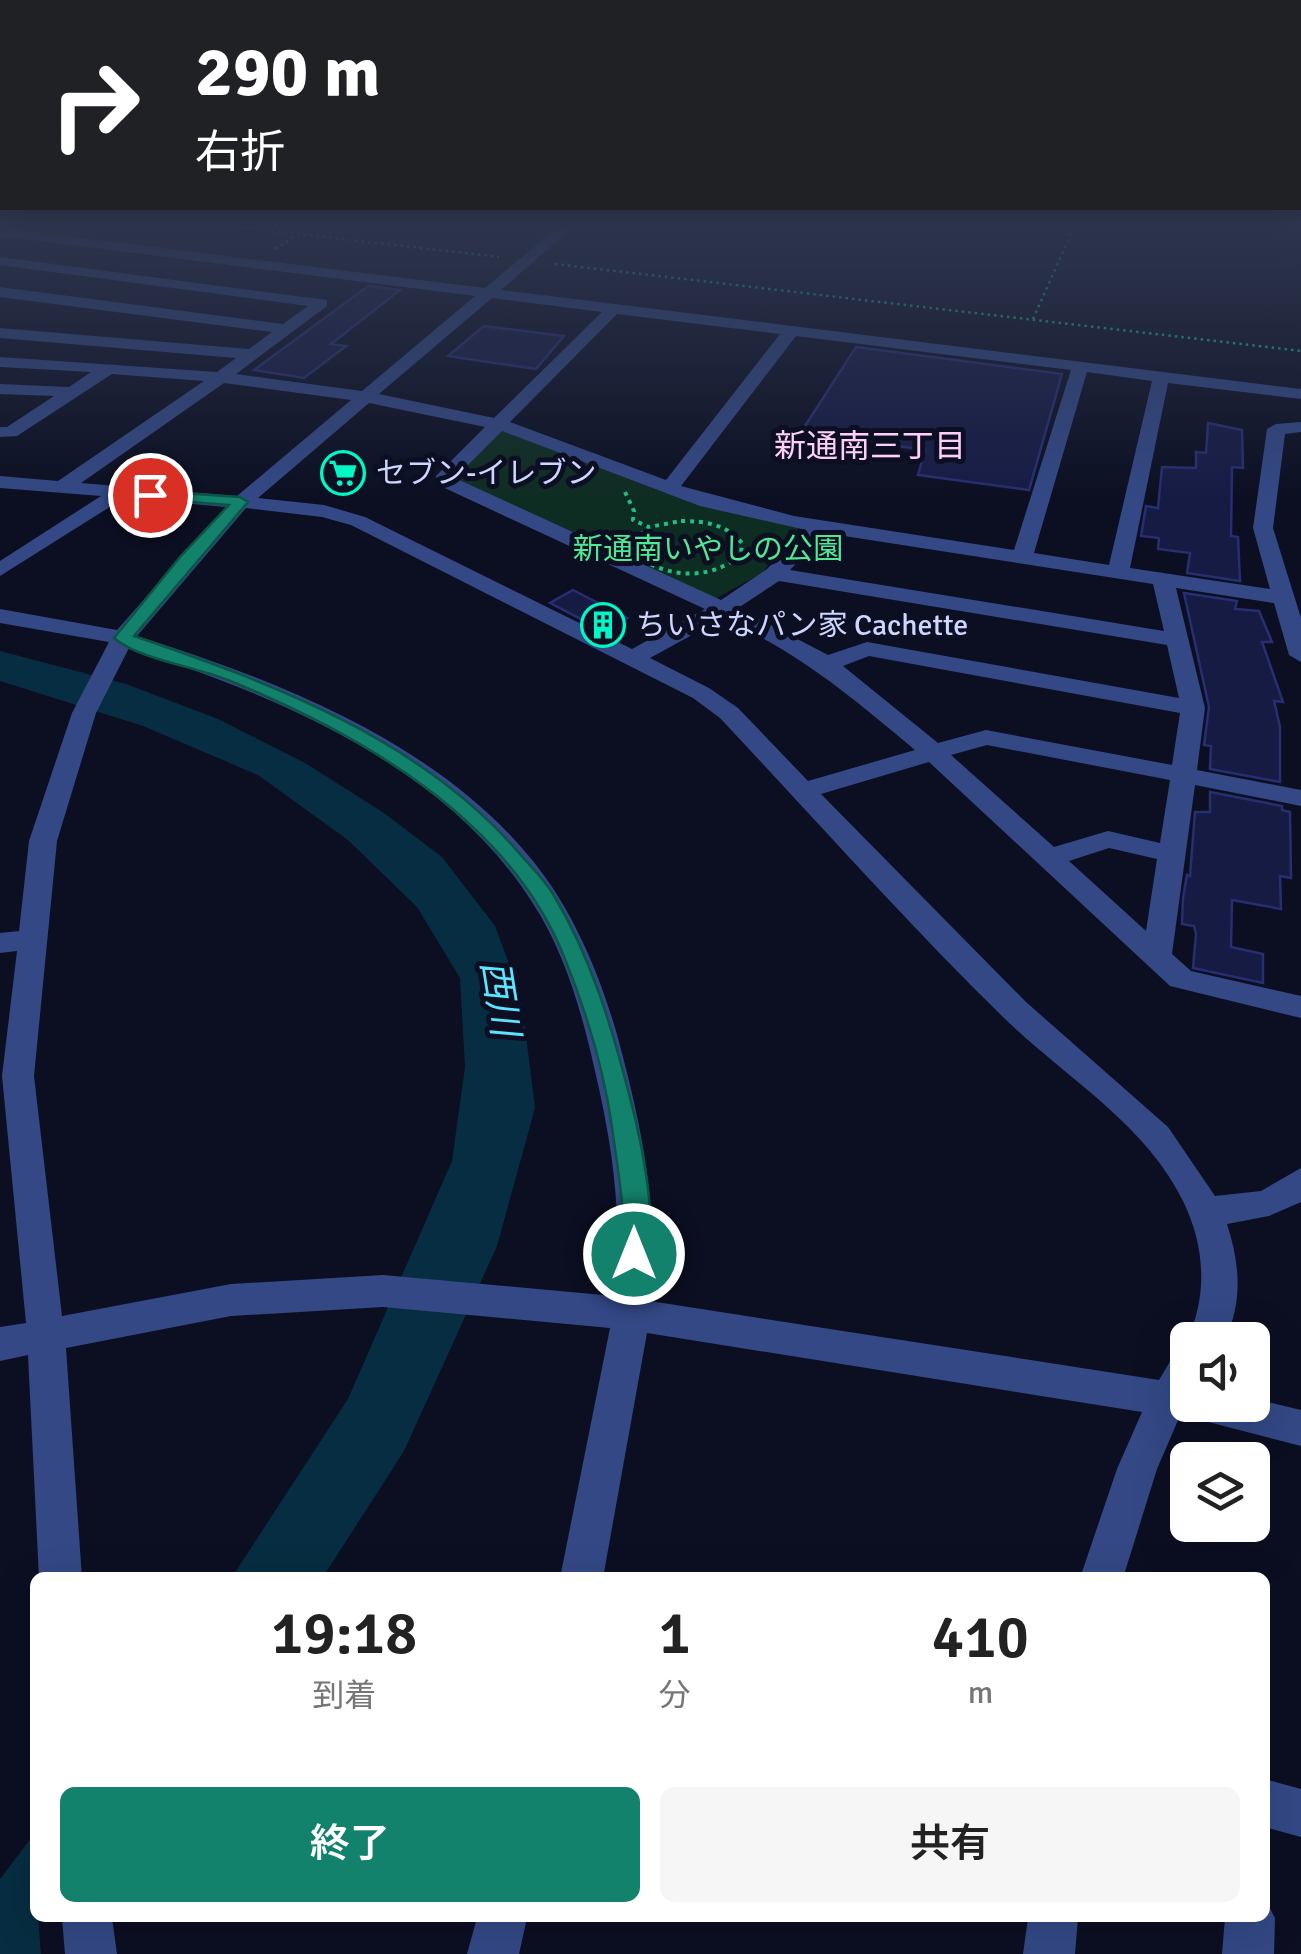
<!DOCTYPE html>
<html lang="ja">
<meta charset="utf-8">
<style>
body{margin:0;font-family:Signika,"Noto Sans JP",sans-serif;background:#f6f6f6;color:#222;height:100vh;display:flex;flex-direction:column;font-size:38px;white-space:nowrap}
*{box-sizing:border-box;margin:0}
p{font-size:32px;color:#767676}
.icon{flex:none;width:55px;height:55px;fill:none;stroke:currentColor;stroke-width:2;stroke-linecap:round;stroke-linejoin:round}
.map{position:relative;flex:1;overflow:hidden}
.details{position:absolute;left:30px;top:1572px;width:1240px;height:350px;display:flex;flex-direction:column;background:#fff;border-radius:15px;box-shadow:0 10px 40px #0002}
.details>*{flex:none}
.top-card{position:absolute;left:0px;top:0px;width:1302px;height:210px;box-shadow:0 10px 40px #0002;background:#202124;color:#fff;overflow:hidden}
.controls{position:absolute;left:1170px;top:1322px;display:grid;gap:20px}
.controls a{display:grid;place-items:center;width:100px;height:100px;border-radius:15px;background:#fff;box-shadow:0 10px 40px #0002;font-size:50px}
.pin{position:absolute;display:grid;place-items:center;width:85px;height:85px;color:#fff;margin:-42px;border:5px solid #fff;border-radius:50%;box-shadow:0 2px 10px #0007}
.me{position:absolute;width:110px;margin:-55px;rotate:0deg;stroke-linejoin:round;filter:drop-shadow(0 0 8px #0008)}
.turn{display:flex;align-items:center;gap:35px;height:210px;padding:0 30px;font-size:45px}
.turn .icon{width:130px;height:130px;stroke-width:2.5}
.turn b{display:block;font-size:70px;line-height:85px}
.eta{display:flex;justify-content:space-evenly;align-items:center;height:170px;text-align:center}
.eta b{font-size:60px;font-weight:600;line-height:70px}
.button{display:flex;gap:20px;margin-top:auto;padding:20px 30px}
.button a{flex:1;height:115px;border-radius:15px;background:#13826c;color:#fff;font-size:40px;font-weight:600;line-height:115px;text-align:center}
.button a+a{background:#f6f6f6;color:#222}
.map>svg:first-child{display:block}
</style>
<div class="map">
<svg width="1301" height="1954" viewBox="0 0 1301 1954">
<rect width="100%" height="100%" fill="#0c0f22"/>
<path fill="#0e2d22" d="M 501,430 L 663,492 L 800,527 L 762,573 L 713,600 L 449,479 Z"/>
<path fill="#062d41" d="M 0,651 L 126,684 L 218,719 L 305,763 L 384,813 L 442,857 L 495,926 L 521,996 L 535,1108 L 497,1246 L 404,1451 L 323,1577 L 232,1577 L 348,1399 L 452,1161 L 465,1067 L 460,978 L 417,907 L 348,840 L 258,775 L 143,726 L 0,681 Z
M 35,1833 L 35,1918 L 86,1918 L 59,1954 L 0,1954 L 0,1879 Z"/>
<path fill="#0c0f22" d="M 38,1918 L 91,1918 L 66,1954 L 41,1954 Z"/>
<path fill="#161b44" stroke="#272e72" stroke-width="2.5" d="M 368,286 L 400,290 L 331,344 L 346,346 L 304,378 L 254,370 Z
M 484,326 L 564,336 L 536,369 L 448,356 Z
M 856,347 L 1062,374 L 1029,490 L 918,475 L 925,450 L 801,432 Z
M 1208,423 L 1242,430 L 1243,468 L 1232,467 L 1231,536 L 1238,537 L 1240,581 L 1187,573 L 1190,553 L 1158,549 L 1159,538 L 1141,536 L 1146,506 L 1158,508 L 1162,467 L 1196,468 L 1196,452 L 1206,453 Z
M 573,590 L 627,618 L 604,631 L 550,603 Z
M 1184,593 L 1237,601 L 1235,609 L 1259,611 L 1272,642 L 1262,642 L 1283,702 L 1274,701 L 1280,727 L 1280,782 L 1210,769 L 1211,746 L 1204,745 L 1209,707 Z
M 1210,792 L 1282,806 L 1282,810 L 1290,812 L 1291,878 L 1280,876 L 1281,909 L 1232,900 L 1231,947 L 1263,954 L 1263,983 L 1193,968 L 1196,934 L 1194,926 L 1182,924 L 1183,898 L 1187,875 L 1190,876 L 1195,812 L 1210,812 Z"/>
<g fill="none" stroke-linecap="round" stroke-linejoin="round">
<path stroke="#25bb85" stroke-width="2.5" stroke-dasharray="2.5 4" stroke-linecap="butt" d="M 239,227 L 499,257
M 275,249 L 310,227
M 555,264 L 1301,351
M 1033,319 L 1074,227"/>
<path stroke="#25bb85" stroke-width="4" stroke-dasharray="4 5" stroke-linecap="butt" d="M 625,492 L 634,511 L 633,520 L 649,527
M 681,521 C 705,521 726,524 742,543 L 741,555 C 709,581 669,578 636,556 L 634,541 L 649,527 Z"/>
<path fill="#334885" fill-rule="evenodd" d="M 558,227 L 573,227 L 501,290 L 1301,389 L 1301,399 L 1168,383 L 1130,568 L 1270,589 L 1253,528 L 1267,429 L 1276,424 L 1301,422 L 1301,432 L 1285,434 L 1273,528 L 1301,618 L 1301,662 L 1289,655 L 1274,603 L 1176,588 L 1205,708 L 1197,770 L 1301,790 L 1301,806 L 1195,785 L 1172,954 L 1191,971 L 1301,996 L 1301,1018 L 1170,986 L 929,762 L 821,794 L 1026,1002 L 1168,1127 L 1215,1196 L 1261,1191 L 1301,1168 L 1301,1202 L 1269,1216 L 1227,1224 C 1240,1264 1243,1301 1225,1340 L 1187,1340 C 1208,1295 1205,1246 1183,1201 C 1145,1123 1063,1076 1003,1017 C 905,921 814,818 720,718 L 693,698 L 351,525 L 322,517 L 246,508 L 137,636 C 289,684 465,753 556,893 C 590,947 611,1007 626,1069 C 646,1148 658,1220 650,1301 L 1159,1380 L 1174,1355 L 1188,1350 L 1188,1405 L 1252,1405 L 1252,1398 L 1301,1410 L 1301,1446 L 1193,1418 L 1179,1418 L 1157,1469 L 1123,1578 L 1080,1578 L 1117,1469 L 1142,1412 L 647,1333 L 603,1578 L 560,1578 L 610,1328 L 383,1307 L 231,1316 L 66,1348 L 82,1578 L 39,1578 L 28,1355 L 0,1361 L 0,1327 L 26,1323 L 2,1076 L 17,951 L 0,953 L 0,933 L 19,931 L 29,841 L 72,713 L 109,642 L 0,623 L 0,609 L 117,630 L 226,507 L 124,498 L 0,576 L 0,561 L 101,496 L 0,488 L 0,476 L 58,481 L 204,381 L 112,374 L 17,436 L 0,437 L 0,427 L 7,427 L 54,396 L 0,394 L 0,384 L 69,387 L 91,372 L 0,367 L 0,357 L 217,372 L 236,358 L 0,338 L 0,328 L 249,349 L 272,332 L 0,297 L 0,287 L 283,324 L 308,306 L 0,265 L 0,257 L 327,300 L 327,306 L 236,374 L 362,391 L 475,296 L 0,236 L 0,228 L 485,288 ZM 492,298 L 602,312 L 494,418 L 379,394 ZM 617,314 L 780,334 L 666,480 L 510,422 ZM 796,336 L 1071,370 L 1014,550 L 794,516 L 681,486 ZM 1087,372 L 1152,381 L 1109,565 L 1034,553 ZM 224,383 L 351,400 L 237,496 L 81,483 ZM 369,403 L 485,427 L 436,476 L 436,484 L 705,609 L 632,649 L 365,517 L 324,505 L 258,498 ZM 502,431 L 700,506 L 806,530 L 767,569 L 721,600 L 455,478 ZM 825,533 L 1153,584 L 1164,631 L 790,570 ZM 779,581 L 1167,645 L 1179,698 L 867,642 L 828,655 L 738,608 ZM 723,618 C 802,655 849,695 915,750 L 808,781 L 738,708 L 709,688 L 650,658 ZM 129,648 C 277,696 445,765 532,902 C 565,952 582,1013 595,1071 C 613,1148 623,1218 614,1296 L 383,1275 L 231,1284 L 62,1316 L 34,1076 L 57,841 L 96,713 ZM 869,656 L 1180,713 L 1172,765 L 986,730 L 938,743 L 843,666 ZM 987,745 L 1170,780 L 1160,843 L 1108,831 L 1054,847 L 951,755 ZM 1109,848 L 1157,859 L 1146,931 L 1069,861 Z
M 1265,1779 L 1301,1789 L 1301,1837 L 1265,1827 Z
M 1265,1899 L 1275,1918 L 1274,1954 L 1222,1954 L 1225,1918 L 1265,1918 Z
M 62,1918 L 112,1918 L 117,1954 L 65,1954 Z
M 477,1918 L 527,1918 L 519,1954 L 467,1954 Z
M 1028,1918 L 1078,1918 L 1075,1954 L 1023,1954 Z"/>
</g>
<linearGradient id="sky" x2="0" y2="1"><stop stop-color="#070813"/><stop offset="0.45" stop-color="#2e374f"/><stop offset="1" stop-color="#2e374f" stop-opacity="0"/></linearGradient>
<rect width="1301" height="500" fill="url(#sky)"/>
<path fill="#13826c" stroke="#0c5446" stroke-width="2.5" d="M 150,491 L 240,497 L 248,502 L 134,636 C 272,683 421,739 519,853 C 530,866 544,879 553,894 C 591,957 612,1027 630,1098 C 640,1136 661,1229 644,1263 L 634,1266 L 625,1263 C 619,1250 623,1239 623,1226 C 623,1193 616,1159 612,1127 C 604,1071 586,1011 565,959 C 510,819 360,734 228,680 C 197,667 138,659 114,638 L 180,557 L 229,505 L 144,498 L 142,495 Z"/>
<defs>
<g id="supermarket-ring" transform="scale(2.25)"><circle r="9.5" fill="#0c0f22" stroke="#00f8c6" stroke-width="1.5"/><path d="M-6-5.5h2.5l.6 2H6L4.5 2H-2.5L-4.4-4H-6ZM-1.5 3.2a1.3 1.3 0 1 0 .1 0ZM3 3.2a1.3 1.3 0 1 0 .1 0Z" fill="#00f8c6"/></g>
<g id="building-ring" transform="scale(2.25)"><circle r="9.5" fill="#0c0f22" stroke="#00f8c6" stroke-width="1.5"/><path d="M-4-6H4V6H1V3H-1V6H-4ZM-2.5-4.3h1.7v1.8h-1.7ZM.8-4.3h1.7v1.8H.8ZM-2.5-1h1.7V.8h-1.7ZM.8-1h1.7V.8H.8Z" fill="#00f8c6"/></g>
</defs>
<g fill-rule="evenodd">
<use href="#supermarket-ring" x="343" y="473"/>
<use href="#building-ring" x="603" y="625"/>
</g>
<g text-anchor="middle" dominant-baseline="central" stroke-width="10" stroke-linejoin="round" paint-order="stroke">
<g font-size="30" fill="#cdd6ff" stroke="#0c0f22" text-anchor="start">
<text x="376" y="473">セブン-イレブン</text>
<text x="636" y="625">ちいさなパン家 Cachette</text>
</g>
<g font-size="30" fill="#50e894" stroke="#0c0f22">
<text x="708" y="549">新通南いやしの公園</text>
</g>
<g font-size="32" fill="#ffcffc" stroke="#0c0f22">
<text x="870" y="446">新通南三丁目</text>
</g>
<g font-size="38" font-style="italic" fill="#5be4ff" stroke="#0c0f22">
<text transform="translate(500 998) rotate(81)">西川</text>
</g>
</g>
</svg>
<div class="controls">
<a><svg class="icon" aria-label="sound" viewBox="0 0 24 24"><path d="M4 9h4l5-4v14l-5-4H4zM17 9q2 3 0 6"/></svg></a>
<a><svg class="icon" aria-label="layers" viewBox="0 0 24 24"><path d="M12 4l9 5-9 5-9-5zM3 14l9 5 9-5"/></svg></a>
</div>
<div class="pin" style="left:150px;top:495px;background:#d93025"><svg class="icon" aria-label="arrive" viewBox="0 0 24 24"><path d="M6 21V4h12l-3 4 3 4H6"/></svg></div>
<svg class="me" style="left:634px;top:1254px" viewBox="-20 -20 40 40"><circle r="17" fill="#13826c" stroke="#fff" stroke-width="3"/><path d="M0-11L8 9 0 5-8 9z" fill="#fff"/></svg>
<div class="top-card">
<div class="turn"><svg class="icon" aria-label="right" viewBox="0 0 24 24"><path d="M7 20v-9h11M14 6l5 5-5 5"/></svg><div><b>290 m</b>右折</div></div>
</div>
<section class="details">
<div class="eta">
<div><b>19:18</b><p>到着</p></div>
<div><b>1</b><p>分</p></div>
<div><b>410</b><p>m</p></div>
</div>
<div class="button"><a>終了</a><a>共有</a></div>
</section>
</div>
